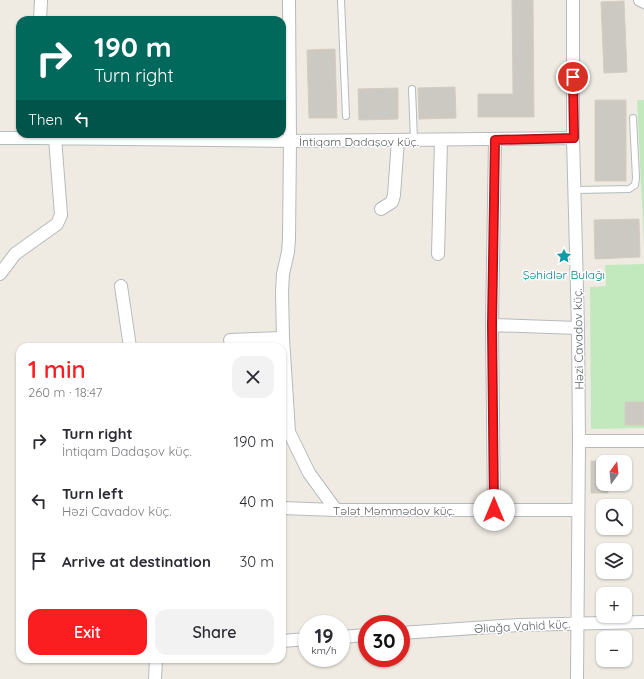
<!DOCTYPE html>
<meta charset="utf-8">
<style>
body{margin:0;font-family:Quicksand,sans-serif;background:#f2f2f3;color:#2b2b33;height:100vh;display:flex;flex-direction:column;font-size:15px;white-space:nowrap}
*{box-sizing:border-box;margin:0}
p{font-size:13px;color:#7c7c81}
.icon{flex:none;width:22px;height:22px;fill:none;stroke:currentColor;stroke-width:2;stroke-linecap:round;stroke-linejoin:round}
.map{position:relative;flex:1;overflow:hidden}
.drawer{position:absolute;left:16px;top:343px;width:270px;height:320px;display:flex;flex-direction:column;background:#fff;border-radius:12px;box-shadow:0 1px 3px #0004}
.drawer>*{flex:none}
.hud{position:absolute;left:16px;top:16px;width:270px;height:122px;border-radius:12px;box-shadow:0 1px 3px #0004;background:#00695c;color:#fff;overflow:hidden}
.needle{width:26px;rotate:15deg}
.fabs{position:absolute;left:596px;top:455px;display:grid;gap:8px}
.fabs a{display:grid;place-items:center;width:36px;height:36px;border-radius:8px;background:#fff;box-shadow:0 1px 3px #0004;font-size:20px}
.speed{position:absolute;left:298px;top:615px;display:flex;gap:8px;font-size:20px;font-weight:700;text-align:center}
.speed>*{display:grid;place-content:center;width:52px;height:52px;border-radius:50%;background:#fff;box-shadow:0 1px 3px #0004;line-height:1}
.speed small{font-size:10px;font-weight:400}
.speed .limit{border:6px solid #d22;background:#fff;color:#111}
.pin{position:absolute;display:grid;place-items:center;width:34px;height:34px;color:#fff;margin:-17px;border:2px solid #fff;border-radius:50%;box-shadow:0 1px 4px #0007}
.me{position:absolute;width:44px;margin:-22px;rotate:0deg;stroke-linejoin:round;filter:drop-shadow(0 0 3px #0008)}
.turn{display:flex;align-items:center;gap:14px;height:84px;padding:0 12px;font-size:18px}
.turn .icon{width:52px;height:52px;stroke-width:2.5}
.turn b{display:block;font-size:28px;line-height:34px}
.then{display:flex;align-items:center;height:38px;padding:0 12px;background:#0003;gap:8px;font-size:15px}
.round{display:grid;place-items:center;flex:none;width:42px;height:42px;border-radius:12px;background:#f2f2f3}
.summary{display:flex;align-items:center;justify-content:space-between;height:68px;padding:0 12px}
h1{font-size:24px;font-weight:600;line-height:30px;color:#fa1e21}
.button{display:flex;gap:8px;margin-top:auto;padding:8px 12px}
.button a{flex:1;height:46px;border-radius:12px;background:#fa1e21;color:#fff;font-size:16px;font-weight:600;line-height:46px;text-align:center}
.button a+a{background:#f2f2f3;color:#2b2b33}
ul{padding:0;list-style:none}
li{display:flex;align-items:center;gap:12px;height:60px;padding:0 12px}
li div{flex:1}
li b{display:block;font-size:15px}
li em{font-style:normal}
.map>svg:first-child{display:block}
</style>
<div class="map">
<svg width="644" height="679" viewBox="0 0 644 679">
<rect width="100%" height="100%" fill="#efebe3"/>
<path fill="#c1e9bd" d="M 637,100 L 644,100 L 644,246 Z
M 644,264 L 644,428 L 591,429 L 590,287 L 606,286 L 605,265 Z"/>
<path fill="#ccc8c2" stroke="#d5ccc0" d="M 512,0 L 533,0 L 534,117 L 478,117 L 478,94 L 513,94 Z
M 624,1 L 627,72 L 604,73 L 601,2 Z
M 335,49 L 337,118 L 309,118 L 307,50 Z
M 455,87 L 456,118 L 419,119 L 418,88 Z
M 398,88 L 398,119 L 359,120 L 358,89 Z
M 595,100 L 626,100 L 626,181 L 595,181 Z
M 639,219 L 640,257 L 595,259 L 594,220 Z
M 625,402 L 644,402 L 644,425 L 625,425 Z
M 591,461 L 607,461 L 607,462 L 603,462 L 603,484 L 608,484 L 608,493 L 591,493 Z"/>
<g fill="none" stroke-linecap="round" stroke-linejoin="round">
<g stroke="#b6babe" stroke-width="8">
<path id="service" d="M 341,0 L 346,116
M 412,89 L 414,140
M 575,190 L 629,189 L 635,185 L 636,178 L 633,118"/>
</g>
<g stroke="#b6babe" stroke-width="14">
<path id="minor" d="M 289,0 L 290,141 L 289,239 L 288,252 L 283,274 L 282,292 L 283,338 L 289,432 L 309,473 L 336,510
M 573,0 L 573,138 L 578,328 L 579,441 L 577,679
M 640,0 L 644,2
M 40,20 L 41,0
M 0,138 L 37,138 L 290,141 L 573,138
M 381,209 L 392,202 L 394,195 L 398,140
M 438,254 L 441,141
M 0,274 L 15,254 L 57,224 L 61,215 L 55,138
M 121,286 L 130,347
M 492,325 L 578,328
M 230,340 L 283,338
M 579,441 L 644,441
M 282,508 L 336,510 L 577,510
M 494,510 L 492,325 L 495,140
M 401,633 L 519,625 L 644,622
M 341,637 L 367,635
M 282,641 L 307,639
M 155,679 L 156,659"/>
</g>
<use href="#service" stroke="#fff" stroke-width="6"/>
<use href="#minor" stroke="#fff" stroke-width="12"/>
</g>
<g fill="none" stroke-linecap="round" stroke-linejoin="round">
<g stroke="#a21415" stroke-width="10">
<path id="route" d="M 494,510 L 492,325 L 495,140 L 574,138 L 573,77"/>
</g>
<use href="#route" stroke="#fa1e21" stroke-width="7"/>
</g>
<defs>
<g id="sight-bare" transform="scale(1.2)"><path d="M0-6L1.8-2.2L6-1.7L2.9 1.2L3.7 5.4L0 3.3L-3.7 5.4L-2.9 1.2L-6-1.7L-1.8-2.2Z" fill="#0f9aa8" stroke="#fff" stroke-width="2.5" paint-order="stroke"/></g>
</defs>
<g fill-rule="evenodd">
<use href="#sight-bare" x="564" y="256"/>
</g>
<g text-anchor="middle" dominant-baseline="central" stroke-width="3" stroke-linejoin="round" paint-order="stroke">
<g font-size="12" fill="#5b6065" stroke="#fff">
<text x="359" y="141">İntiqam Dadaşov küç.</text>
<text transform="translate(578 339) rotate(-91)">Həzi Cavadov küç.</text>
<text x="394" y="510">Tələt Məmmədov küç.</text>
<text transform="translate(522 626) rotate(-3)">Əliağa Vahid küç.</text>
</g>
<g font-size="12" fill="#0d838f" stroke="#fff">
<text x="564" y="274">Şəhidlər Bulağı</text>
</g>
</g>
</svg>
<div class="fabs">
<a><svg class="needle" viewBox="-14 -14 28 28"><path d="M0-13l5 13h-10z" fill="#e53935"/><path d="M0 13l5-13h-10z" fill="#7c7c81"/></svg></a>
<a><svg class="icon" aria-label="search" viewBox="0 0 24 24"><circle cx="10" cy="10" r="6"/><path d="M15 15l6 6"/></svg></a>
<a><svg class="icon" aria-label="layers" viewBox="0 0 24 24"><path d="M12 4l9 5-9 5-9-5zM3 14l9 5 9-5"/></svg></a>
<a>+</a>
<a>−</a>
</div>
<div class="speed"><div>19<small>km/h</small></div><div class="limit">30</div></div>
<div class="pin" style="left:573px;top:77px;background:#d93025"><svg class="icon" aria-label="arrive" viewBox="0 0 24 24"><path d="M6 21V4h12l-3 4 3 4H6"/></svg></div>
<svg class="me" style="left:494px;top:510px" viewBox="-20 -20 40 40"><circle r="19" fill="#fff"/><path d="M0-13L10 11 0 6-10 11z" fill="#fa1e21"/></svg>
<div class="hud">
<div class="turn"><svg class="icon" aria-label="right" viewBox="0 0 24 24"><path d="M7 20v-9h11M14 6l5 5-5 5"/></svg><div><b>190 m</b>Turn right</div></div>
<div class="then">Then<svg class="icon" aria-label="left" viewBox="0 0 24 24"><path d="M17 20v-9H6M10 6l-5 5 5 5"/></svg></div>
</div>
<section class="drawer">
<div class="summary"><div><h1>1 min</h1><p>260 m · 18:47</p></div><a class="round"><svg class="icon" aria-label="close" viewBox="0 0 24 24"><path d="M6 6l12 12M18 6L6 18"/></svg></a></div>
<ul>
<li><svg class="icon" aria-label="right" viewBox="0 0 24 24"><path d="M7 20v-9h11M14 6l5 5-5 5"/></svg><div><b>Turn right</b><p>İntiqam Dadaşov küç.</p></div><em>190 m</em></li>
<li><svg class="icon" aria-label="left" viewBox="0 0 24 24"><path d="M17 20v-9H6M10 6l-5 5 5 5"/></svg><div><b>Turn left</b><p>Həzi Cavadov küç.</p></div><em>40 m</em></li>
<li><svg class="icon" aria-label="arrive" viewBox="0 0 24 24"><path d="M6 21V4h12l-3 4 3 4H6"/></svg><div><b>Arrive at destination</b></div><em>30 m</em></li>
</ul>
<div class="button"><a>Exit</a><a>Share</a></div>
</section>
</div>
